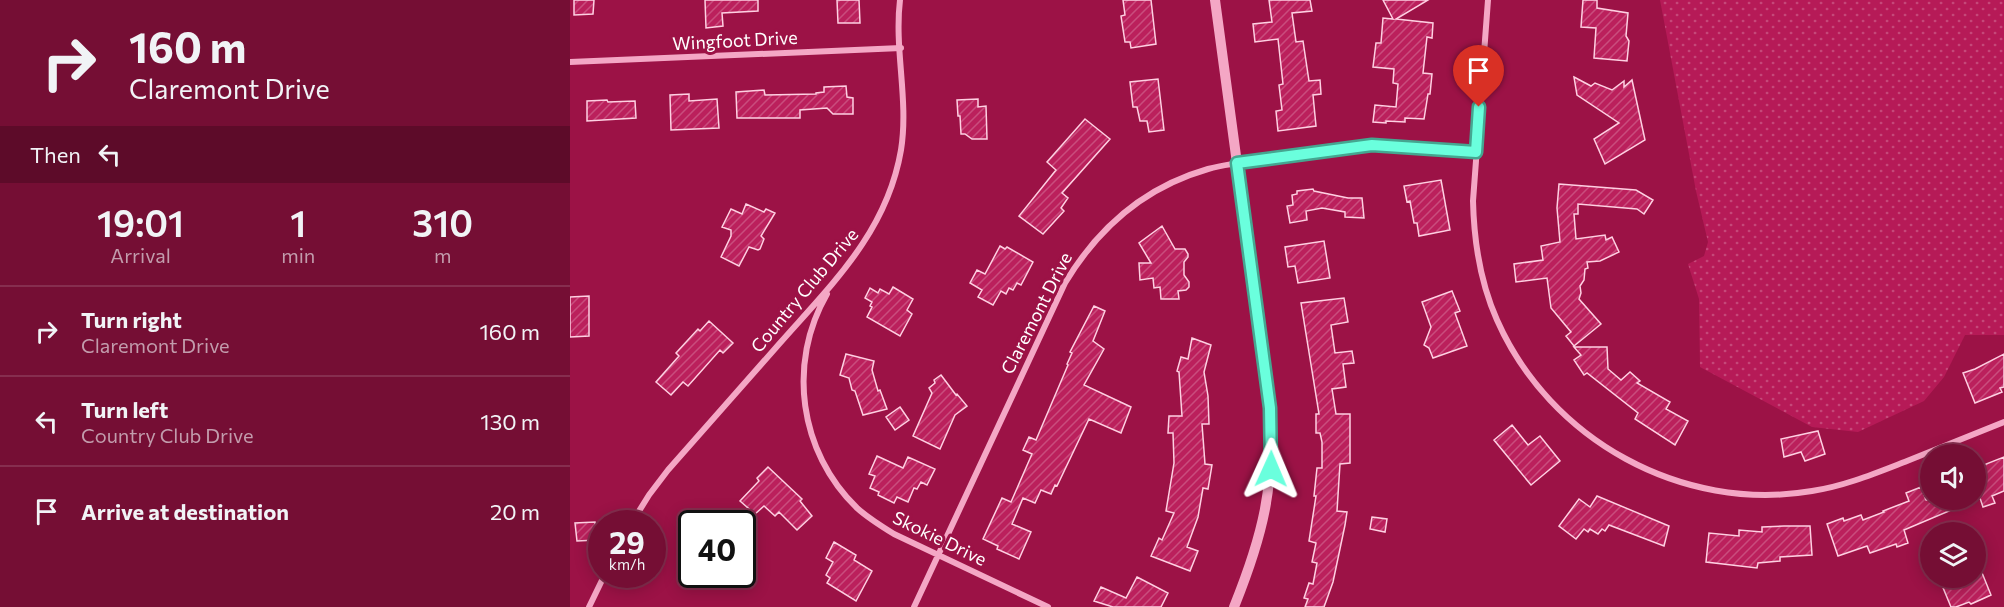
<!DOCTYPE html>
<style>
body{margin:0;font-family:Commissioner,sans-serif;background:#7c1c40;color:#f1f3f6;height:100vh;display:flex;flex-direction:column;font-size:22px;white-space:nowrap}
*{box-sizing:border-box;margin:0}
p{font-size:20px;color:#c29cac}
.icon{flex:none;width:33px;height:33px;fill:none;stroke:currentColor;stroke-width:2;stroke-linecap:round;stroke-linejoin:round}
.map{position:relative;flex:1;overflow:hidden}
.side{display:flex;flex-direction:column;background:#750e34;width:570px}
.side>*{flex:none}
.top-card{background:#750e34;color:#f1f3f6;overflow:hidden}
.fabs{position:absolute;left:1350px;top:444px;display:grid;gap:12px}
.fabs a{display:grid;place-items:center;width:66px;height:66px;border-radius:50%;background:#750e34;box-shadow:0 3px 15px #0003,0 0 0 2px #862e4f;font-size:30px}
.speed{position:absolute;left:18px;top:510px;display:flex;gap:12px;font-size:30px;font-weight:700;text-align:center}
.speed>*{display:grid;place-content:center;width:78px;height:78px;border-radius:50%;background:#750e34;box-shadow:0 3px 15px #0003,0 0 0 2px #862e4f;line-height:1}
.speed small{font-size:15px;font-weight:400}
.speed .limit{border:3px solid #111;border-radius:9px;background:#fff;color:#111}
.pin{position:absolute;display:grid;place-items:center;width:51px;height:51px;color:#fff;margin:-62px -26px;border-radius:50% 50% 50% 0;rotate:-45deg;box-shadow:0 0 6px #0007}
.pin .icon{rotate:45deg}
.me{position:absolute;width:66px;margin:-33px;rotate:1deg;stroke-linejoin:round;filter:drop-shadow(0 0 4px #0008)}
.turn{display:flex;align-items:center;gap:21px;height:126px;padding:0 30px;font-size:27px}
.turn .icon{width:78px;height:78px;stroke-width:2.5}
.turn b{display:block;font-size:42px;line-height:51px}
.then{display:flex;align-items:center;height:57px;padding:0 30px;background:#0003;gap:12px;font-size:22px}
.eta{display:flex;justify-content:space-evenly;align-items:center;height:102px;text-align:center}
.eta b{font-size:36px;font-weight:600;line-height:42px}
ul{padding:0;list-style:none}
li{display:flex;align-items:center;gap:18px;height:90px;padding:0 30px;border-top:2px solid #862e4f}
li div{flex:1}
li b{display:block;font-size:22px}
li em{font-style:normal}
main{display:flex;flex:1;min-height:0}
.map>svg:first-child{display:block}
</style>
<main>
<section class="side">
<div class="top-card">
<div class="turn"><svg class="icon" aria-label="right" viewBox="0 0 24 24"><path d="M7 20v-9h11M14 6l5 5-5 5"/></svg><div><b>160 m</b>Claremont Drive</div></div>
<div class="then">Then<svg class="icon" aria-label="left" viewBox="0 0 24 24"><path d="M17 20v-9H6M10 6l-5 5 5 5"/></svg></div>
</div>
<div class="eta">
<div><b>19:01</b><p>Arrival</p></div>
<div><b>1</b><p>min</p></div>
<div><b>310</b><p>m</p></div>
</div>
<ul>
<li><svg class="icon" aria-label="right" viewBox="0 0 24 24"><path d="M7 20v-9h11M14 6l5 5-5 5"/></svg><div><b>Turn right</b><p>Claremont Drive</p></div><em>160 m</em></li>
<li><svg class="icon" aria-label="left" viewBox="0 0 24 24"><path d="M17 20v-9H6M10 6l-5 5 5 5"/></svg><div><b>Turn left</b><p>Country Club Drive</p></div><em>130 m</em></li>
<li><svg class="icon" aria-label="arrive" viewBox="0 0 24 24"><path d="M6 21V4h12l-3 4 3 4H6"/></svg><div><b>Arrive at destination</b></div><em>20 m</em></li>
</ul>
</section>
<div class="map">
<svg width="1434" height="607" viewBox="0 0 1434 607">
<defs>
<pattern id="grass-dots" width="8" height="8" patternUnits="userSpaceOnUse" patternTransform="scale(1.5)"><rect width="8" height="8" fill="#b61a57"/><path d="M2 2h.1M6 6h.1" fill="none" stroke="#c54879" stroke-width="1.8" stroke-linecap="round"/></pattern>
<pattern id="building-hatch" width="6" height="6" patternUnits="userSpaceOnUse" patternTransform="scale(1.5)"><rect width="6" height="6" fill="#bb205c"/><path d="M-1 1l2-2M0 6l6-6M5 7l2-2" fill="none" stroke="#c94d7d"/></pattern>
</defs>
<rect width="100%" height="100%" fill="#9c1246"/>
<path fill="url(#grass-dots)" d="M 1090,0 L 1434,0 L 1434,335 L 1395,335 L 1374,377 L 1354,401 L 1288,432 L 1242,427 L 1130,367 L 1129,299 L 1118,264 L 1134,256 L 1138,242 L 1126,191 Z"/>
<path fill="url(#building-hatch)" stroke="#fed0e2" stroke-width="1.5" d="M 4,0 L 24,0 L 23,14 L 4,15 Z
M 135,0 L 188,0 L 188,11 L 152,13 L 153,26 L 136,28 Z
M 267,0 L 289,0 L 290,23 L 268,23 Z
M 553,0 L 581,0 L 586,44 L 561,48 L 560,42 L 555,42 L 551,16 L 555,15 Z
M 699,0 L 740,0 L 742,11 L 722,13 L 726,42 L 733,41 L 739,81 L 750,80 L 751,94 L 743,95 L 746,126 L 708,131 L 706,111 L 712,110 L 709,85 L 713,84 L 708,39 L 685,42 L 683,24 L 702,22 Z
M 813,0 L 858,0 L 826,19 L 863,23 L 862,38 L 857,37 L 853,73 L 862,74 L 860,94 L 858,94 L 854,119 L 835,118 L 835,122 L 816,121 L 816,123 L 803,122 L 805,105 L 826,107 L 828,84 L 823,83 L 824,69 L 803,67 L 806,43 L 811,43 L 813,18 L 823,19 Z
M 1013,0 L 1027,0 L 1027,8 L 1058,13 L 1056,36 L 1059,41 L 1057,61 L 1024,58 L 1026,28 L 1011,27 Z
M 1004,77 L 1021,86 L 1025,83 L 1042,90 L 1054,81 L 1054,87 L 1062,80 L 1075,140 L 1035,164 L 1024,139 L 1049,123 L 1007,95 Z
M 588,79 L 594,130 L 579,132 L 577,121 L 570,121 L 567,107 L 563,107 L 560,82 Z
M 276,86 L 277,97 L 283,98 L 283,114 L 263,114 L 257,108 L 230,110 L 230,118 L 167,118 L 166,92 L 194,90 L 195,95 L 246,94 L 246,93 L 254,92 L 254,87 Z
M 119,94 L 119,101 L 147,99 L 149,128 L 101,130 L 100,95 Z
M 408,99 L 408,107 L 416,106 L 417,139 L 402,139 L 395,134 L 391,134 L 390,116 L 388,116 L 387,100 Z
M 37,100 L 38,102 L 65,101 L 66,118 L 17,121 L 17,101 Z
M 515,119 L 540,139 L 492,193 L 498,198 L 491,208 L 494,211 L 473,234 L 449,216 L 486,170 L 477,162 Z
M 871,180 L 880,230 L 849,236 L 847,223 L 844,223 L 840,201 L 837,202 L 834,186 Z
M 989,184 L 1066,190 L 1083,200 L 1074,214 L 1067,209 L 1008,204 L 1008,214 L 1004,214 L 1006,239 L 1035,235 L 1036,240 L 1042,237 L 1049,252 L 1030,261 L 1017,262 L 1018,268 L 1015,269 L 1014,280 L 1010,286 L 1011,293 L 1009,299 L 1031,324 L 1004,346 L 996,336 L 1001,332 L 981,308 L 977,278 L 946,282 L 944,264 L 973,260 L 971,246 L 990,242 L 987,208 Z
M 743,189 L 744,191 L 778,198 L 792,198 L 794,218 L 775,217 L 775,212 L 752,208 L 736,211 L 737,220 L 720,223 L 717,206 L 723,205 L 722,195 L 727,194 L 727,191 Z
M 176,204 L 194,212 L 196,209 L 205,213 L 191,236 L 194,239 L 190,249 L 188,250 L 179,247 L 169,266 L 151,257 L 161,236 L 161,230 L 152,227 L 161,209 L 172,214 Z
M 592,226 L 605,249 L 615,249 L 618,254 L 618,257 L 614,262 L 614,275 L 619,282 L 619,287 L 616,290 L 608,291 L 609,299 L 591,299 L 590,287 L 584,288 L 583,278 L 570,280 L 569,263 L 581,263 L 569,243 Z
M 754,241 L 760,278 L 728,283 L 725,266 L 718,267 L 715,247 Z
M 430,246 L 435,249 L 437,247 L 463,262 L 451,285 L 447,283 L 443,290 L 439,288 L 436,294 L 431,291 L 423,305 L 408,297 L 412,290 L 400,283 L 407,270 L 415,274 Z
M 323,287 L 343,299 L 337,310 L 342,314 L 330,336 L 297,317 L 302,307 L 300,306 L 302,302 L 295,298 L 300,288 L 308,293 L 310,289 L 319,294 Z
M 882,291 L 890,311 L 885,313 L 897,346 L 863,358 L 859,348 L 854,345 L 861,327 L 852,302 Z
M 19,296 L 19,336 L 0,337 L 0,297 Z
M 774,298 L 778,322 L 761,325 L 765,353 L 782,351 L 784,363 L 773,364 L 776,387 L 762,389 L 766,414 L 780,414 L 780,463 L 770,464 L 767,511 L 777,512 L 775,525 L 763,582 L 754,607 L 735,607 L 738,599 L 734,598 L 739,583 L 743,584 L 747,563 L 742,562 L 746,543 L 739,541 L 746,496 L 744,496 L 747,468 L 752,468 L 752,442 L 750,433 L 746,433 L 746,414 L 749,414 L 731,303 Z
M 524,306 L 535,311 L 523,341 L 534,349 L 514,385 L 561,407 L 551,433 L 519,419 L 487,486 L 485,485 L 481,494 L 471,490 L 465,503 L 453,498 L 442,524 L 461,532 L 449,559 L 427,549 L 428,546 L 413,539 L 432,498 L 441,502 L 462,454 L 453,450 L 459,437 L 466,440 L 498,365 L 497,364 L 502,353 L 500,352 Z
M 139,321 L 163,343 L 153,353 L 150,350 L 118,386 L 113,382 L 101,395 L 86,382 L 109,356 L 106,353 L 128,329 L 130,331 Z
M 622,338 L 641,345 L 634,372 L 638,396 L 639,424 L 632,424 L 635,464 L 642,465 L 638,489 L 633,488 L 628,517 L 617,547 L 628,551 L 620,571 L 581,556 L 589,538 L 592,540 L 604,513 L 596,511 L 604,463 L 603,433 L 598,433 L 599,416 L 612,416 L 609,372 L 607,371 L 611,357 L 618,359 Z
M 1004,347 L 1037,347 L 1038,369 L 1051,380 L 1060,372 L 1070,381 L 1067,383 L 1100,402 L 1096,409 L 1118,421 L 1105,445 L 1065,419 L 1068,413 L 1017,373 L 1014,375 L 1004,360 L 1011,355 Z
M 276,354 L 304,361 L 302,370 L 308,391 L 310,390 L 317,409 L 293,415 L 285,391 L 282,390 L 279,378 L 270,375 Z
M 1434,354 L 1434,387 L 1430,388 L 1432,392 L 1405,403 L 1393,373 L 1405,369 Z
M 371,375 L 386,395 L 387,394 L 397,406 L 385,415 L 370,449 L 343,436 L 362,393 L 359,388 L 365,383 L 364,380 Z
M 330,407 L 339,420 L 325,430 L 316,417 Z
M 942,425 L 958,445 L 970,436 L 990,461 L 961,485 L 924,440 Z
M 1248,431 L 1255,454 L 1235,461 L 1231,452 L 1214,457 L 1211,439 Z
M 307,456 L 333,468 L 338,457 L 365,469 L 357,485 L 351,482 L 347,489 L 344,488 L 338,502 L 327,497 L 324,503 L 308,495 L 309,492 L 300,488 L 305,476 L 299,474 Z
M 1434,457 L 1434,491 L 1422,496 L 1425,503 L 1413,507 L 1410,498 L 1406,500 L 1406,468 Z
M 198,467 L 232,499 L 230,501 L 242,516 L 227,530 L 209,512 L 205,516 L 194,506 L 185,514 L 170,501 L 189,481 L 187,478 Z
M 1351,487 L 1356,500 L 1405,500 L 1334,530 L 1338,543 L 1327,547 L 1326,544 L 1300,553 L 1297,546 L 1268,556 L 1257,524 L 1273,518 L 1274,521 L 1291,515 L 1293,520 L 1314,512 L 1313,511 L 1339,501 L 1336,493 Z
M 1027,496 L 1099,526 L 1094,546 L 1039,525 L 1035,531 L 1032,529 L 1028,534 L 1020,529 L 1018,532 L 1014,529 L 1006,539 L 989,526 L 1009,499 L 1020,507 Z
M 802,517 L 817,519 L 815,532 L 800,529 Z
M 25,522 L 27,540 L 7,541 L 5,523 Z
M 1214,526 L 1240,526 L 1242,555 L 1210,557 L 1210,561 L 1188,563 L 1187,568 L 1136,562 L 1139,533 L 1169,536 L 1169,530 L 1192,532 L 1192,527 Z
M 264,542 L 286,555 L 284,560 L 302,571 L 286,601 L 257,583 L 260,578 L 256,575 L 263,562 L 256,558 Z
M 1406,558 L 1421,595 L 1401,604 L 1399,602 L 1386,607 L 1381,607 L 1369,578 L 1406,578 Z
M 567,577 L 598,593 L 591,607 L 543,607 L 524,601 L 531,587 L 556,598 Z"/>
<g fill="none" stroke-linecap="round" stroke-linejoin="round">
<path stroke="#f4a7c5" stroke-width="6" d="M 918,0 L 903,201 C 904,242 910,282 927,320 C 980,440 1112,513 1242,491 C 1275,486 1306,473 1337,461 C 1369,448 1402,435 1434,422
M 0,62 L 331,48
M 257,294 C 217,363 229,452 287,508 C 298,518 311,526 324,534 L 478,607
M 61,524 L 79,495 L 98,470 C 135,428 173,385 210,343 C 262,284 317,232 331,150 C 339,100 324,50 330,0
M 19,607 L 35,574
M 344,607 L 495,283 C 528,228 575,187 638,169 C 664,162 692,160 719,156 C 746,152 773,147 801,145 C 835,142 871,149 906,151"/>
<path stroke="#f4a7c5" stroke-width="10" d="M 645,0 L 700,408 C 705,487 693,535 664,607"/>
</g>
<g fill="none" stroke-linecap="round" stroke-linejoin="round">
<g stroke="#45a690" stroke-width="15">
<path id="route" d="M 701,469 L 700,408 L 667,163 L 802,145 L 906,152 L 909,107"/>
</g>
<use href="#route" stroke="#6affdd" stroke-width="10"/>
</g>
<g text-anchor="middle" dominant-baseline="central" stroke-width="6" stroke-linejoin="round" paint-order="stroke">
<g font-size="18" fill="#fff" stroke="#9c1246">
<text transform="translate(165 40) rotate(-3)">Wingfoot Drive</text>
<text transform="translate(234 290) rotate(-50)">Country Club Drive</text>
<text transform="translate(466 313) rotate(-63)">Claremont Drive</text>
<text transform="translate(370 538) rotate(26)">Skokie Drive</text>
</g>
</g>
</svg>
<div class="fabs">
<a><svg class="icon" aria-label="sound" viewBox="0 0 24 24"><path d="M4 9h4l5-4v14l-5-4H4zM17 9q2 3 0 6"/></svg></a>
<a><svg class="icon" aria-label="layers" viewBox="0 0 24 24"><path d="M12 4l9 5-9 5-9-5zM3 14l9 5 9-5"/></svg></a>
</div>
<div class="speed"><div>29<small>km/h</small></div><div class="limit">40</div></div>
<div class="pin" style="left:909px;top:107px;background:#d93025"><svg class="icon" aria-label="arrive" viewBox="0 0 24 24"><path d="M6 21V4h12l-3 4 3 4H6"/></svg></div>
<svg class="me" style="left:701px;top:469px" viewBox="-20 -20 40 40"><path d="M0-17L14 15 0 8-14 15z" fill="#6affdd" stroke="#fff" stroke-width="4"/></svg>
</div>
</main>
